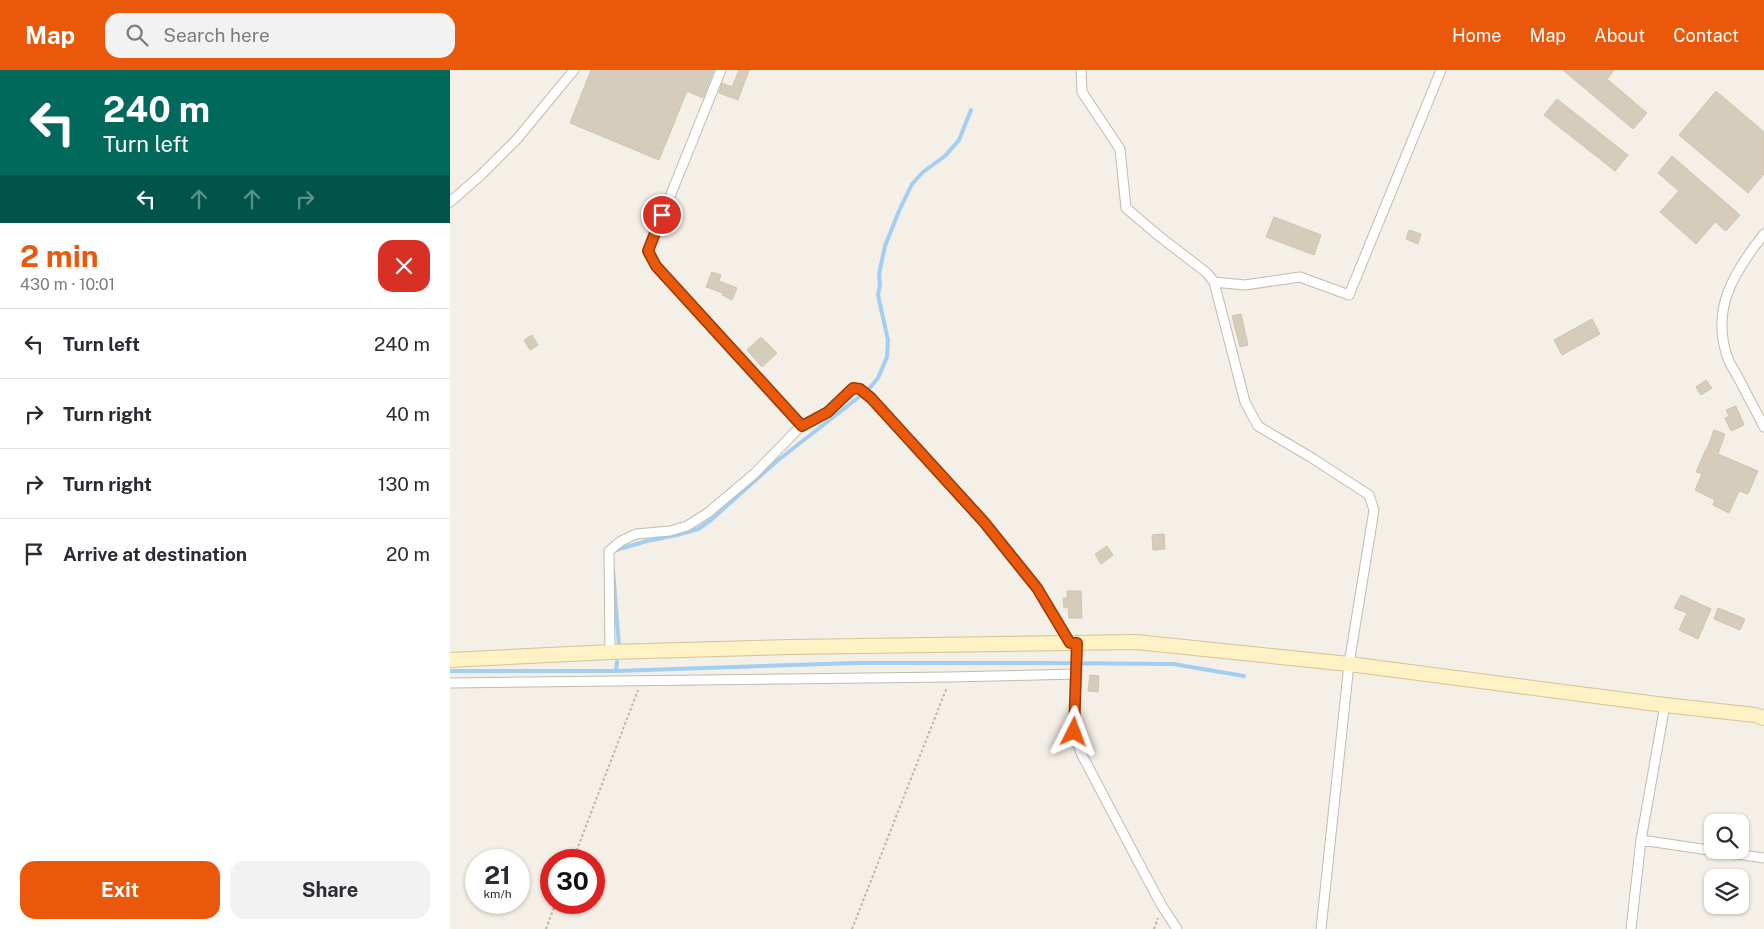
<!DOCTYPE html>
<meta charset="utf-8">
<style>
body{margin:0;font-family:"Public Sans",sans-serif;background:#f2f2f3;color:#2b2b33;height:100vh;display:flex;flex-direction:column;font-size:19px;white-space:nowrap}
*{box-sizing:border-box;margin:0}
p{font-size:16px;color:#7c7c81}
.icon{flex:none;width:28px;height:28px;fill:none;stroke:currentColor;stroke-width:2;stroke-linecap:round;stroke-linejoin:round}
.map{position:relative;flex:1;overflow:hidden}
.details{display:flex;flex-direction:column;background:#fff;width:450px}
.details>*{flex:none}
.guide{background:#00695c;color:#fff;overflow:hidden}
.tools{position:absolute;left:1254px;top:744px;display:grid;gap:10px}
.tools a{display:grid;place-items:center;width:45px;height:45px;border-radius:10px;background:#fff;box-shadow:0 1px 4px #0004;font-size:25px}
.speed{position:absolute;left:15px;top:779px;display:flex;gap:10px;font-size:25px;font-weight:700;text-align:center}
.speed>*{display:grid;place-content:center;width:65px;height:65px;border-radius:50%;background:#fff;box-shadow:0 1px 4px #0004;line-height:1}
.speed small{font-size:12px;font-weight:400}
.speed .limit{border:8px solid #d22;background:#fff;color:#111}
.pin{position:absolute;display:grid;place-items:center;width:42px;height:42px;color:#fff;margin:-21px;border:2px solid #fff;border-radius:50%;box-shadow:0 1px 5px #0007}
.me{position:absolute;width:55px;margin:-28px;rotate:3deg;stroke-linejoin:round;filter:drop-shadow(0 0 4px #0008)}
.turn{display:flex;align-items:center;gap:18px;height:105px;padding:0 20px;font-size:22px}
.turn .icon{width:65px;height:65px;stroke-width:2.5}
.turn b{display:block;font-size:35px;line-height:42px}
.lanes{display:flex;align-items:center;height:48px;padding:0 20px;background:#0003;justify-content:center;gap:25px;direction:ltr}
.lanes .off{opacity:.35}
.round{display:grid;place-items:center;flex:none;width:52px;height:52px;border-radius:15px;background:#f2f2f3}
.summary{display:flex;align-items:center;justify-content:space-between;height:85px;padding:0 20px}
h1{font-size:30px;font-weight:700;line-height:38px;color:#ea580c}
.action{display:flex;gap:10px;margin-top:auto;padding:10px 20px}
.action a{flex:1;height:58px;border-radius:15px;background:#ea580c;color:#fff;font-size:20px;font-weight:700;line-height:58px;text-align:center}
.action a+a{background:#f2f2f3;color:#2b2b33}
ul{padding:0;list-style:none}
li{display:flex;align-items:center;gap:15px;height:70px;padding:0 20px;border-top:1px solid #e1e1e2}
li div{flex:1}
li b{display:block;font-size:19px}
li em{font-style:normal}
header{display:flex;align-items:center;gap:30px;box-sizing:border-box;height:70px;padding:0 25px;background:#ea580c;color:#fff}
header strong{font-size:24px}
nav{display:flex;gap:28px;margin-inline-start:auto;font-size:18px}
.search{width:350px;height:45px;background:#f2f2f3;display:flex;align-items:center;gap:12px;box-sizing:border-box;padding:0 18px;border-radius:15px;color:#7c7c81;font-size:19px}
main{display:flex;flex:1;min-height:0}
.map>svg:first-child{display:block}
</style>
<header>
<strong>Map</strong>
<div class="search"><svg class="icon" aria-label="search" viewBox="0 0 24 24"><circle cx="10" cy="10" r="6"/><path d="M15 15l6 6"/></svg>Search here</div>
<nav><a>Home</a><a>Map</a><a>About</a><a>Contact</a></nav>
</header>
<main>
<section class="details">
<div class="guide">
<div class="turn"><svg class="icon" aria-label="left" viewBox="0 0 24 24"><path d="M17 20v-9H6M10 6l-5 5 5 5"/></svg><div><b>240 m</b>Turn left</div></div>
<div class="lanes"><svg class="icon" aria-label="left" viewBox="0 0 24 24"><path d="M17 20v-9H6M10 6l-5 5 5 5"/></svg><svg class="icon off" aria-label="ahead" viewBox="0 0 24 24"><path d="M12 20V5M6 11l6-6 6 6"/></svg><svg class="icon off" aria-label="ahead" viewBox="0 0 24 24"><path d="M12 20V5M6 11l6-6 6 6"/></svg><svg class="icon off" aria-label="right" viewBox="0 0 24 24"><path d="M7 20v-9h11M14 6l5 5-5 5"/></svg></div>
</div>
<div class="summary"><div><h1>2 min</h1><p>430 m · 10:01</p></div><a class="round" style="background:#d93025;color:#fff"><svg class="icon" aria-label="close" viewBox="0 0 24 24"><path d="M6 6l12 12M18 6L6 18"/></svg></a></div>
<ul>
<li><svg class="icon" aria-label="left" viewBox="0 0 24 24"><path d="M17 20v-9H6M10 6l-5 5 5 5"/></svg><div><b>Turn left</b></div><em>240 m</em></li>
<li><svg class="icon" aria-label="right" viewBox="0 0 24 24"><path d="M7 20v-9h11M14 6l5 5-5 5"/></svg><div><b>Turn right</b></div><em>40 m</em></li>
<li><svg class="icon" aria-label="right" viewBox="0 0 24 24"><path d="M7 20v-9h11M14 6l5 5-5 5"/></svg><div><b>Turn right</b></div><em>130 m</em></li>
<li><svg class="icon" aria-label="arrive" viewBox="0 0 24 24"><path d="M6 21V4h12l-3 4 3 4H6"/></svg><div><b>Arrive at destination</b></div><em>20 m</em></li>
</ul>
<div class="action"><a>Exit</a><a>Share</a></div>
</section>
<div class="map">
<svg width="1314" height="859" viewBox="0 0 1314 859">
<rect width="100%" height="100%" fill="#f4f0e7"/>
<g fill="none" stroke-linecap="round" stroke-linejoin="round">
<path stroke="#a2cff1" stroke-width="4" d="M 166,480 L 197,471 L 227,465 L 248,459 L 261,450 L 327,391 L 418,320 L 428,308 L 437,287 L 438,270 L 428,225 L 430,215 L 429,204 L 435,176 L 449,141 L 462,114 L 473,102 L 495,86 L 509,70 L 521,40
M 163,500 L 169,576
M 0,601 L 166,601 L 405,593 L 597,593 L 723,594 L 794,606
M 166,601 L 167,592"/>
</g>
<path fill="#d5ccbc" stroke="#d0c4af" d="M 141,0 L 264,0 L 253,28 L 237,21 L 209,90 L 120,53 Z
M 289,0 L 299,0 L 288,30 L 269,23 L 272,13 L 282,17 Z
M 1113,0 L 1164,0 L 1157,9 L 1197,43 L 1183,59 Z
M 1266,21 L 1314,62 L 1314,104 L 1298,123 L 1229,65 Z
M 1107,29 L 1178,85 L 1165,101 L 1094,45 Z
M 1222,86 L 1290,145 L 1276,161 L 1265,152 L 1246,174 L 1210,142 L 1229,121 L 1208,103 Z
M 824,147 L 871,165 L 864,185 L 816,167 Z
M 959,160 L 971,164 L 968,174 L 956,169 Z
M 262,202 L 271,205 L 269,211 L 287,218 L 282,230 L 272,225 L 273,223 L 256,217 Z
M 791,244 L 798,275 L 790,277 L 782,246 Z
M 1142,249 L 1150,264 L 1112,285 L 1104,270 Z
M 82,265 L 88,275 L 80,280 L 74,270 Z
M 311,267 L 327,283 L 312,297 L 297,280 Z
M 1256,310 L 1262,318 L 1251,325 L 1246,317 Z
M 1286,336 L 1294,355 L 1281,361 L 1275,348 L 1279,346 L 1276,340 Z
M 1264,360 L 1275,364 L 1268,384 L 1308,401 L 1298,424 L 1289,421 L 1279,443 L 1263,435 L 1265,430 L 1245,420 L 1252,404 L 1246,402 L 1256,379 L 1257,379 Z
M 714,464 L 715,479 L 703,480 L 702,465 Z
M 657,476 L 663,485 L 651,494 L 645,484 Z
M 617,521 L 631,521 L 632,548 L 619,548 L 618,537 L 614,538 L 613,528 L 617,528 Z
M 1231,525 L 1261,539 L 1248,569 L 1229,560 L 1237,543 L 1224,538 Z
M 1268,538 L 1295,549 L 1290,560 L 1264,549 Z
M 640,605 L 649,606 L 648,622 L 638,621 Z"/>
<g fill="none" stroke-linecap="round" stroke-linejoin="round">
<g stroke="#c2bbac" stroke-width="11">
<path id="street" d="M 271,0 L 198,181 L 206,196 L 351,356
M 631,0 L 632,22 L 670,79 L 676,138 L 709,166 L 757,203 L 764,212 L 795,332 L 808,356 L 862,388 L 919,425 L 924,440 L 899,594 L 871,859
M 0,132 L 31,105 L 67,69 L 124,0
M 1314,164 C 1284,202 1260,239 1278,289 C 1281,296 1286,303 1289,309 C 1297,325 1306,341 1314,357
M 764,212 L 795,215 L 850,207 L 899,225 L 991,0
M 627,573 L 624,662 L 631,683 L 691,797 L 712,836 L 727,859
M 160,582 L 159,481 L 171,471 L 186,464 L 220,461 L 237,456 L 259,442 L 304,404 L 351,356 L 377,342 L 403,318 L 410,319 L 421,328 L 534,452 L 587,518 L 620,573
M 0,613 L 500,607 L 627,604
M 1191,770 L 1314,788
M 1181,859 L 1191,770 L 1215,635"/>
</g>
<g stroke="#d4c496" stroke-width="16">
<path id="secondary" d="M 0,590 L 160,582 L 339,577 L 686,572 L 899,594 L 1215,635 L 1305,645 L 1314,648"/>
</g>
<path stroke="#c1b49a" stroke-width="2" stroke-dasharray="2.5 2.5" stroke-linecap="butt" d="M 123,790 L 188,620
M 96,859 L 106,832
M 402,859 L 497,617
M 704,859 L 708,848"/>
<use href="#street" stroke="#fff" stroke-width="9"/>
<use href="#secondary" stroke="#fff2c5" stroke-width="14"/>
</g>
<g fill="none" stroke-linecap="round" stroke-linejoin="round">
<g stroke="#983908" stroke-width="12">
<path id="route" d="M 212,145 L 198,181 L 206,196 L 352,356 L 378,342 L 403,318 L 410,319 L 421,328 L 534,452 L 587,518 L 620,573 L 627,573 L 624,662"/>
</g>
<use href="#route" stroke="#ea580c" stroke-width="9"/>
</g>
</svg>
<div class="tools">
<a><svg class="icon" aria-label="search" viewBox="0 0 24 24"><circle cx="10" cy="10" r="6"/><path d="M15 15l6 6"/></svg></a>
<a><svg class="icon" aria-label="layers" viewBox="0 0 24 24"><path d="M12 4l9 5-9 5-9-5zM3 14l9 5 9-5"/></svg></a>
</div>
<div class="speed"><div>21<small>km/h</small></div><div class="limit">30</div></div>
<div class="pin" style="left:212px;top:145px;background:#d93025"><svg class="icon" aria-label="arrive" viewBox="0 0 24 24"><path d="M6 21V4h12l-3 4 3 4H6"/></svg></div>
<svg class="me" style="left:624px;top:662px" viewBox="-20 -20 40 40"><path d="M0-17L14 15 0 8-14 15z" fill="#ea580c" stroke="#fff" stroke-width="4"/></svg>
</div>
</main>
